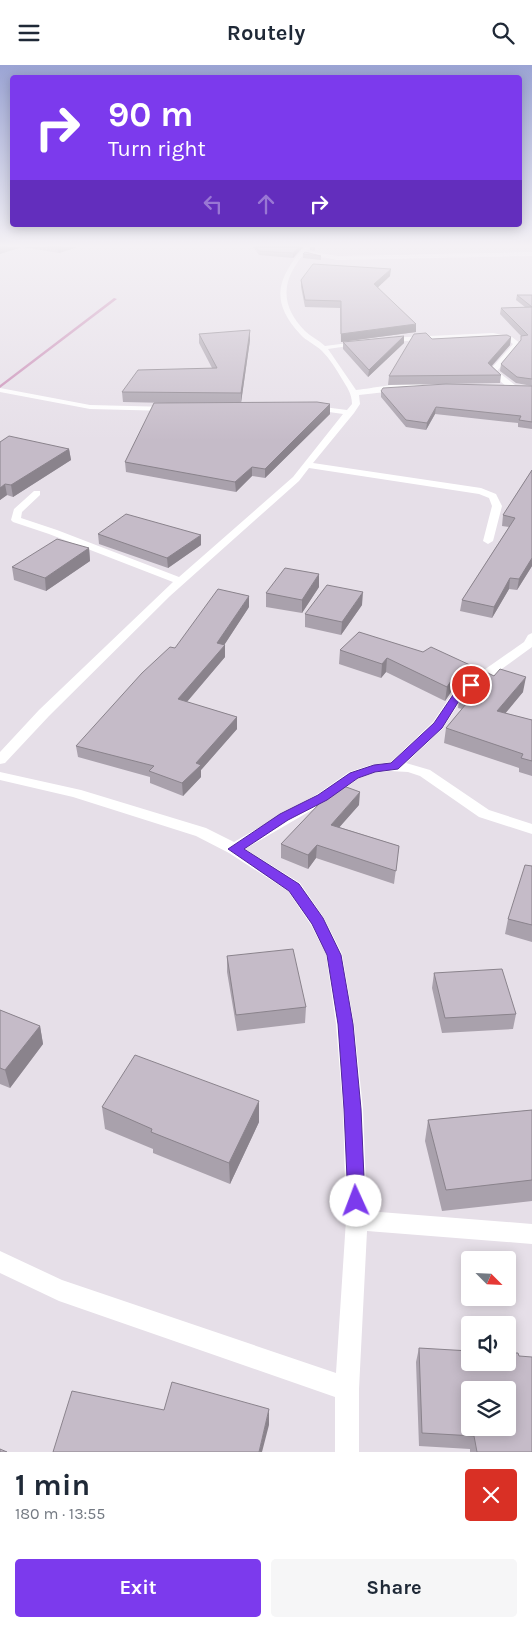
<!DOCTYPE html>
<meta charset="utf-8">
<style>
body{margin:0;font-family:Karla,sans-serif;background:#f6f6f7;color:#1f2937;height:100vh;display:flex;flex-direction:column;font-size:19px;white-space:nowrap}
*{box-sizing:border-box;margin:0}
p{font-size:16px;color:#747a83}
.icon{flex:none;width:28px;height:28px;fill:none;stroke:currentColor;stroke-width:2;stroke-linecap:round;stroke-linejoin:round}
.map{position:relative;height:1387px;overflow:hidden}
.panel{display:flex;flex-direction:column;background:#fff;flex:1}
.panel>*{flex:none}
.top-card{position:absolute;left:10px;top:10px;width:512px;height:152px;border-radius:5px;box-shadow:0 2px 12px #0003;background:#7c3aed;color:#fff;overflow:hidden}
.needle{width:32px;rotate:114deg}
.buttons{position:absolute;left:461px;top:1186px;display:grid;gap:10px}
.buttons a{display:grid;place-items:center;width:55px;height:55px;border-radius:5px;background:#fff;box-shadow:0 2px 12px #0003;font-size:25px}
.pin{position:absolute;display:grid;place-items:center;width:42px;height:42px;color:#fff;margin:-21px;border:2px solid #fff;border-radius:50%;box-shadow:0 1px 5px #0007}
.me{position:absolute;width:55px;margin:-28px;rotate:358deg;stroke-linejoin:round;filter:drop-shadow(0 0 4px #0008)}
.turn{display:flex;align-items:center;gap:18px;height:105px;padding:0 15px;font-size:22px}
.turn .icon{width:65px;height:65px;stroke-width:2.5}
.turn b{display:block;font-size:35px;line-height:42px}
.lanes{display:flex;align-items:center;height:48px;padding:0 15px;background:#0003;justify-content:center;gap:25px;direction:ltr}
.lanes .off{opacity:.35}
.round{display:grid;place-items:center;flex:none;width:52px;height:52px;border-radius:5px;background:#f6f6f7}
.headline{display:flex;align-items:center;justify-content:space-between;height:85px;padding:0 15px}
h1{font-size:30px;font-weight:700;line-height:38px}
.button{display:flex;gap:10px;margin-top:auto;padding:10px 15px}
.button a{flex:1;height:58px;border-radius:5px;background:#7c3aed;color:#fff;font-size:20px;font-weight:700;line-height:58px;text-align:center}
.button a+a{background:#f6f6f7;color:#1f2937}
header{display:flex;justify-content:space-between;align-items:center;height:65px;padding:0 15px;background:#fff;font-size:22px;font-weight:700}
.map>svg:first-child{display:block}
</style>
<header><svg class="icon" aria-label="menu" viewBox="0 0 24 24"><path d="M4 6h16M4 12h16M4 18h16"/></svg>Routely<svg class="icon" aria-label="search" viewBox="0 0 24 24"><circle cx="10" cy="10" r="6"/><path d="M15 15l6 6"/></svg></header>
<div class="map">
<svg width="532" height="1387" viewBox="0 0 532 1387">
<rect width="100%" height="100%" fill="#e6dfe8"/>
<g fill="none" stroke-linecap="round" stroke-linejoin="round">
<path fill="#c98bb5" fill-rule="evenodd" d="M 114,233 L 117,234 L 0,323 L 0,320 Z"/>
<path fill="#fff" fill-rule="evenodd" d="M 304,182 L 310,182 L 306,186 L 338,191 L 532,187 L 532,191 L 338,195 L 304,189 C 281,216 280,240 305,266 C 311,272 319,275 325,281 L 364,276 L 366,277 L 362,279 L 328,284 L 356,325 C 370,324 415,314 425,321 L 421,323 L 359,330 L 360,339 L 354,348 L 313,398 L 481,423 L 496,429 L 502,441 L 493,476 L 488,479 L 483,476 L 492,441 L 489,433 L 479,429 L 309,403 L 299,416 L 170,531 L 49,651 L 5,698 L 0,699 L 0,687 L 39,645 L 173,517 L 49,469 L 13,457 L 11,455 L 14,444 L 34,426 L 40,426 L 40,430 L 22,447 L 21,453 L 57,465 L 179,512 L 293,412 L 343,349 L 308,344 L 308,340 L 347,345 L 352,339 C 352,329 347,322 342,314 C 336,304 330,294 322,286 C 315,279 306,276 300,269 C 269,235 278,213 304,182 Z
M 493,268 L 512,272 L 521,279 L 497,306 L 515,320 L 515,324 L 509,324 L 489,306 L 513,279 L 508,275 L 493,272 L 386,277 L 383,275 L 386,273 Z
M 0,323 L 90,340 L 170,342 L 174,344 L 170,346 L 90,344 L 0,327 Z
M 532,568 L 532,582 L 463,632 L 443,663 L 406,698 L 430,705 L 489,745 L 532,759 L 532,769 L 479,752 L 420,711 L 408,707 L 390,706 L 373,708 L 359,713 L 329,735 L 245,784 L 300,818 L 324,853 L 342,889 L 354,959 L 363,1044 L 367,1146 L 532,1159 L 532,1179 L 367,1166 L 359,1324 L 359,1387 L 335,1387 L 335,1332 L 59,1236 L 0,1208 L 0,1186 L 62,1215 L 336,1308 L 346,1155 L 343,1044 L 336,959 L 326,889 L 311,860 L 288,826 L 229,788 L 196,771 L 73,732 L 0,715 L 0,707 L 81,725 L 206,763 L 234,777 L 319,728 L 349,707 L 371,700 L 391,697 L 433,657 L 454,626 L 524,577 L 528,570 Z"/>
</g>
<path fill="#a9a1ac" d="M 0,182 L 77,182 L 59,188 L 22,182 Z
M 253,182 L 303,182 L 293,193 L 259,190 Z
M 310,182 L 315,182 L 315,186 L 310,185 Z
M 303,189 L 321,191 L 321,195 L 303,193 Z
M 390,211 L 378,222 L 416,267 L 341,277 L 340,243 L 305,242 L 301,222 L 301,215 Z
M 517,230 L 532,230 L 532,321 L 516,318 L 500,306 L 501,299 L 521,276 L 521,271 L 500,249 L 501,243 L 525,242 L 516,235 Z
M 199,269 L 250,275 L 241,337 L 330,339 L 330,349 L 265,413 L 252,411 L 236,427 L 126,407 L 125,397 L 169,338 L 123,337 L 122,327 L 212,303 L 199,278 Z
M 511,272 L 510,280 L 492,301 L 501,310 L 500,318 L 388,320 L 389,311 L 432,274 Z
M 343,277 L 404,278 L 368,312 L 343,284 Z
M 532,321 L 532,364 L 518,362 L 518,358 L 435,349 L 426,365 L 406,362 L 381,332 L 381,326 Z
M 0,377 L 69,384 L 71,395 L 13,432 L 7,430 L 0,435 Z
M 532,405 L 532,501 L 517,525 L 509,524 L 492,553 L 460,546 L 462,535 L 509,462 L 502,461 L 503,450 Z
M 98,469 L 201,480 L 168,503 L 99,479 Z
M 89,483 L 90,496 L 46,526 L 14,515 L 12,502 Z
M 319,522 L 302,548 L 266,542 L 266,528 Z
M 362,540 L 341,570 L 305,562 L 305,549 Z
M 249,542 L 224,580 L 225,592 L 187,637 L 237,652 L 237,664 L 201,705 L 201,712 L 183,731 L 150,718 L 150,712 L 78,692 L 76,681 L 175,583 Z
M 340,585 L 423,587 L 470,600 L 468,614 L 453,624 L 445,636 L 386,607 L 381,613 L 339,599 Z
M 523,627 L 505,648 L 532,655 L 532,711 L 519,707 L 519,703 L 444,678 L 446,663 L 462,644 L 458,643 L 460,628 Z
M 359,740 L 339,762 L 399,781 L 394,819 L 316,793 L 308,804 L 281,793 L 281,779 Z
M 532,801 L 532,877 L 505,869 L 508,854 Z
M 227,891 L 306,942 L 305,958 L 237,966 L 227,907 Z
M 434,908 L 516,949 L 513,964 L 442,968 L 432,923 Z
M 0,945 L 40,961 L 43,979 L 10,1023 L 0,1019 Z
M 102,1042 L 259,1057 L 230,1119 L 153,1088 L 153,1084 L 105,1064 Z
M 532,1045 L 532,1136 L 442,1146 L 425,1076 L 428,1055 Z
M 419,1283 L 519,1291 L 532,1387 L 470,1387 L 470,1384 L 419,1381 L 416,1297 Z"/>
<path fill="#8a838c" d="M 8,182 L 22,182 L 0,189 L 0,184 Z
M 62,182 L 77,182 L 59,188 L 58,183 Z
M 299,182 L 303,182 L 293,193 L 293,188 Z
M 391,204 L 390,211 L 374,226 L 374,219 Z
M 416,259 L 416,267 L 341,277 L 341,269 Z
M 250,265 L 250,275 L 241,338 L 241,328 Z
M 404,271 L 404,278 L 368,312 L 369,305 Z
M 511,272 L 510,280 L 487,306 L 488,298 Z
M 330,339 L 330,349 L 265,413 L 265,404 Z
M 436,342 L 435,349 L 426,365 L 427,358 Z
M 69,384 L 71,395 L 13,432 L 11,420 Z
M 252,402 L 252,411 L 236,427 L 235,417 Z
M 5,419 L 7,430 L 0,435 L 0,423 Z
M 201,470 L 201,480 L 168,503 L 167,493 Z
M 89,483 L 90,496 L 46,526 L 45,513 Z
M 532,493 L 532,501 L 517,525 L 519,514 Z
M 319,509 L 319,522 L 302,548 L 302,535 Z
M 510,513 L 509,524 L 492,553 L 494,542 Z
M 363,527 L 362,540 L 341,570 L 342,557 Z
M 249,531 L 249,542 L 221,585 L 225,580 L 225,592 L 179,646 L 178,634 L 217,578 Z
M 387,593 L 386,607 L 381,613 L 382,599 Z
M 470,600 L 468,614 L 453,624 L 445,636 L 447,622 L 455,610 Z
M 526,612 L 523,627 L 495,661 L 497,646 Z
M 237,652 L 237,664 L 201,705 L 201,712 L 183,731 L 182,718 L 196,698 Z
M 360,727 L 359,740 L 330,773 L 331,760 Z
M 317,780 L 316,793 L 308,804 L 308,790 Z
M 40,961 L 43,979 L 10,1023 L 5,1005 Z
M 259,1036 L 259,1057 L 230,1119 L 229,1098 Z
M 269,1344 L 269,1360 L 262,1387 L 259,1387 Z"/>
<path fill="#c5bbc8" stroke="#8a838c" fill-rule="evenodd" d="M 0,182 L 8,182 L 0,184 Z
M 48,182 L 62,182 L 58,183 Z
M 256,182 L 299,182 L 293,188 L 259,186 Z
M 305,187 L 321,191 L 303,189 Z
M 313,199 L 391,204 L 374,219 L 416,259 L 341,269 L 341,236 L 305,235 L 301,215 Z
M 517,230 L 532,230 L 532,242 Z
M 532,242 L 532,314 L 517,312 L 501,299 L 521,275 L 521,271 L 528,270 L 501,243 Z
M 250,265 L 241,328 L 122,327 L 138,305 L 217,303 L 199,269 Z
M 426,268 L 432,274 L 507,270 L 511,272 L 488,298 L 501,310 L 389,311 L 414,269 Z
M 404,271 L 369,305 L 343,277 Z
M 446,319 L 532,321 L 532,357 L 519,355 L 521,351 L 436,342 L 427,358 L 406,355 L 381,326 L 383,323 Z
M 317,337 L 330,339 L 265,404 L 252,402 L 235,417 L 125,397 L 154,338 Z
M 9,371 L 69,384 L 11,420 L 5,419 L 0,423 L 0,377 Z
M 532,405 L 532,493 L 519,514 L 510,513 L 494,542 L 462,535 L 515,453 L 503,450 Z
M 126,449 L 201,470 L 167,493 L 98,469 Z
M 57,474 L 89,483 L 45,513 L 12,502 Z
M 285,503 L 319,509 L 302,535 L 266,528 Z
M 327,520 L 363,527 L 342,557 L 305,549 Z
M 218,524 L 249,531 L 217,578 L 225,580 L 178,634 L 237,652 L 196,698 L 201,700 L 182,718 L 149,706 L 154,701 L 76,681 L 142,608 L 170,582 L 175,583 Z
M 359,567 L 423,587 L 431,582 L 470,600 L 455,610 L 447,622 L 387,593 L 382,599 L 340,585 Z
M 500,604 L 526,612 L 497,646 L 532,655 L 532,696 L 521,693 L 523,689 L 446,663 L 471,633 L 460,628 L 466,619 L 484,606 L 494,611 Z
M 338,719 L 360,727 L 331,760 L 399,781 L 396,806 L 317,780 L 308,790 L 281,779 Z
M 525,800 L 532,801 L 532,860 L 508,854 Z
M 293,884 L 306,942 L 236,950 L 227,891 Z
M 502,904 L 516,949 L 445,953 L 434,908 Z
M 0,945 L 40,961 L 5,1005 L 0,1003 Z
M 135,990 L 259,1036 L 229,1098 L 151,1067 L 152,1064 L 102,1042 Z
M 532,1045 L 532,1115 L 446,1125 L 428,1055 Z
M 419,1283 L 470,1286 L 470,1298 L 508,1298 L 508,1288 L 518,1288 L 519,1291 L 532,1292 L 532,1387 L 477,1387 L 474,1371 L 422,1368 ZM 470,1325 L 508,1325 L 508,1362 L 470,1362 Z
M 172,1317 L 269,1344 L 259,1387 L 53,1387 L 72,1326 L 164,1345 Z
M 0,1384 L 7,1387 L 0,1387 Z"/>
<linearGradient id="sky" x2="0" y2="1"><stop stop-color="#9ba4d4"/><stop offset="0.48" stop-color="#f4f1f5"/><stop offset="1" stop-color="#f4f1f5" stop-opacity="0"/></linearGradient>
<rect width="532" height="376" fill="url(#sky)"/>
<path fill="#7c3aed" stroke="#51269a" d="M 471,617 L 476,620 L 462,631 L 442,663 L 398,704 L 375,707 L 358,713 L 327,735 L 288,755 L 244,784 L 299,819 L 323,853 L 341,890 L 353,959 L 361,1044 L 365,1136 L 363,1142 L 356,1144 L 350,1142 L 348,1136 L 344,1044 L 338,959 L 327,890 L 312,859 L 289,826 L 228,784 L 280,749 L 318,730 L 350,708 L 374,700 L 391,698 L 434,658 L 455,627 Z"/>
</svg>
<div class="buttons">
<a><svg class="needle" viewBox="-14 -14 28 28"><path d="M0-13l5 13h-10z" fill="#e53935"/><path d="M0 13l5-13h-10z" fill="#747a83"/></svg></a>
<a><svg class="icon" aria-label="sound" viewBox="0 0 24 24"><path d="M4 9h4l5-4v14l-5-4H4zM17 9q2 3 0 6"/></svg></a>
<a><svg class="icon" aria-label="layers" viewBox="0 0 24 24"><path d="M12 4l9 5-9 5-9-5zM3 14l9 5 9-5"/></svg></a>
</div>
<div class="pin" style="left:471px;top:620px;background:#d93025"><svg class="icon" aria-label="arrive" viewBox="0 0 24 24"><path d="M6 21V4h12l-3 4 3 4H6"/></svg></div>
<svg class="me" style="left:356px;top:1136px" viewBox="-20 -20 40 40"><circle r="19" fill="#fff"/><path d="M0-13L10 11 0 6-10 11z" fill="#7c3aed"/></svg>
<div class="top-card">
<div class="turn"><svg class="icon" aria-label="right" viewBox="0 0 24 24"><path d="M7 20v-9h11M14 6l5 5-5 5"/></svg><div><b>90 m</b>Turn right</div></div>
<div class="lanes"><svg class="icon off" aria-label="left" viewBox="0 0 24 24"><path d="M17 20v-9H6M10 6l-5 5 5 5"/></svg><svg class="icon off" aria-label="ahead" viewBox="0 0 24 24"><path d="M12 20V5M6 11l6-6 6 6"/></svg><svg class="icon" aria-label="right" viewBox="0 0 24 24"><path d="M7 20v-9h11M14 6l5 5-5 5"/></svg></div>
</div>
</div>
<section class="panel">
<div class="headline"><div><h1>1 min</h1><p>180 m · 13:55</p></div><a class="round" style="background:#d93025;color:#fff"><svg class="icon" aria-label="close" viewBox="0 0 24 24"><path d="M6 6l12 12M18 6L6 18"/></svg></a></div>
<div class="button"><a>Exit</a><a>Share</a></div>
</section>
